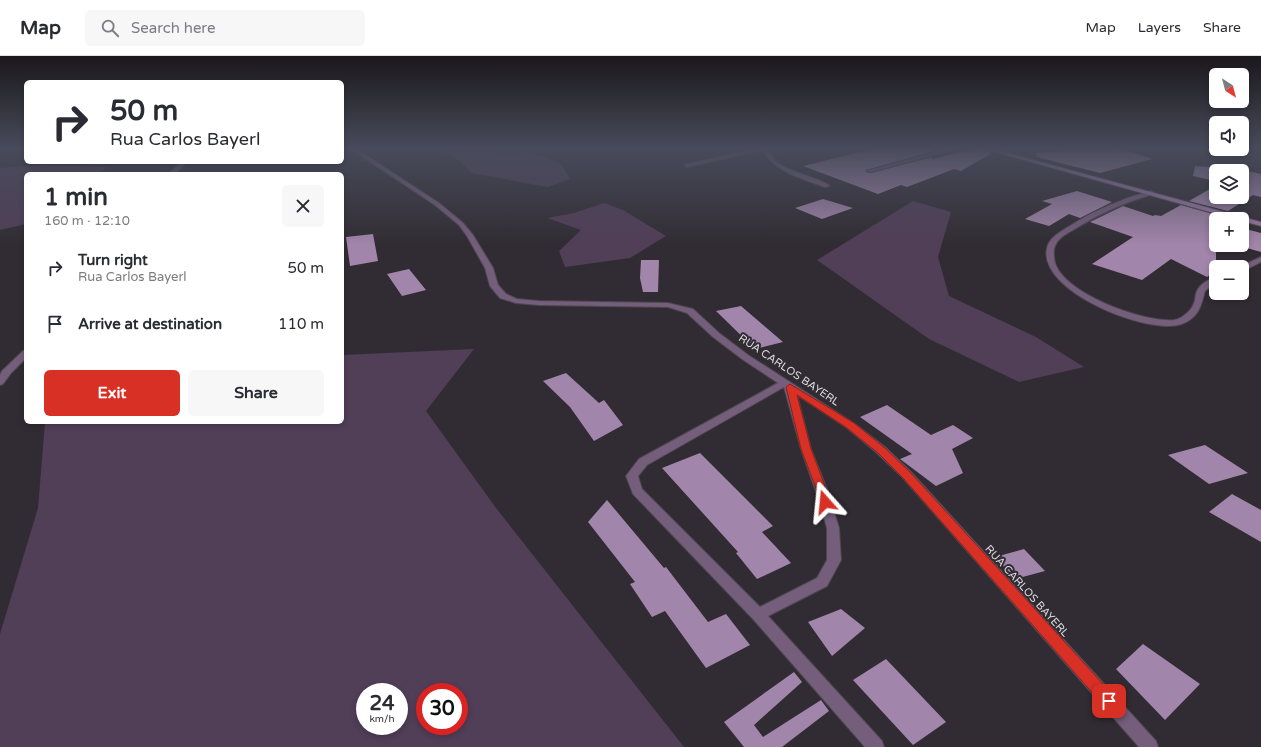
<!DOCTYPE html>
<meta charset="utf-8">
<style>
body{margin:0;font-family:"Varela Round",sans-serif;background:#f7f7f7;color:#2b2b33;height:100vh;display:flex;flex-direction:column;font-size:15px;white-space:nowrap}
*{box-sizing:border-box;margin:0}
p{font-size:13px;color:#7c7c81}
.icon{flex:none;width:22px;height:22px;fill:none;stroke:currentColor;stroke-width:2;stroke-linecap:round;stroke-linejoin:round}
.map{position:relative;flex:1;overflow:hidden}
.details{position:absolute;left:24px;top:116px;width:320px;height:252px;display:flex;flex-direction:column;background:#fff;border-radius:6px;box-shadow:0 2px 6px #0003}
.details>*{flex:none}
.top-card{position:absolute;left:24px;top:24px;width:320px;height:84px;border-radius:6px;box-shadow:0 2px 6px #0003;background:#fff;color:#2b2b33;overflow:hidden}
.needle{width:26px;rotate:144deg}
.controls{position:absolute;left:1209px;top:12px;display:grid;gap:8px}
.controls a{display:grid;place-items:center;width:40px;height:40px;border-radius:6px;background:#fff;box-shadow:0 2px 6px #0003;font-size:20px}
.speed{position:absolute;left:356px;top:627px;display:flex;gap:8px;font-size:20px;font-weight:700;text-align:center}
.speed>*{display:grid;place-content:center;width:52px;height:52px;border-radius:50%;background:#fff;box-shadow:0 2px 6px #0003;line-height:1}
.speed small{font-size:10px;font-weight:400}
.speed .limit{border:6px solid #d22;background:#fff;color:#111}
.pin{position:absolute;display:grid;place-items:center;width:34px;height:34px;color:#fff;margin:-17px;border-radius:8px;box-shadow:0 2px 6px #0006}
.me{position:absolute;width:44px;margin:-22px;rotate:342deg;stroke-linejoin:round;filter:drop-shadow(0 0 3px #0008)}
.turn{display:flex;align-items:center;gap:14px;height:84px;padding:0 20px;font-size:18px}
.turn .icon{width:52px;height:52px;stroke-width:2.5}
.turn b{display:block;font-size:28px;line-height:34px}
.round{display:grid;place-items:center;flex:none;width:42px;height:42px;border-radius:6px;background:#f7f7f7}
.overview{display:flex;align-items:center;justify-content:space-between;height:68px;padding:0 20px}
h1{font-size:24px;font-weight:700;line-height:30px}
.primary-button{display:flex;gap:8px;margin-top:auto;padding:8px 20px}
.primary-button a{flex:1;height:46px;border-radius:6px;background:#d93025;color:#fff;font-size:16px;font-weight:700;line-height:46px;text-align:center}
.primary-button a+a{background:#f7f7f7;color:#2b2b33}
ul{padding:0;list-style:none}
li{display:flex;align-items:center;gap:12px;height:56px;padding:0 20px}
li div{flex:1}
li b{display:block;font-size:15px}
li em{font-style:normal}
header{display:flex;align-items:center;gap:24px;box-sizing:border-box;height:56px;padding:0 20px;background:#fff;border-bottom:1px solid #e1e1e2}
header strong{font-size:19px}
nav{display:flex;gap:22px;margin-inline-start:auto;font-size:14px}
.search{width:280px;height:36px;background:#f7f7f7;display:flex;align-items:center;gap:10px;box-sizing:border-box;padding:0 14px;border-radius:6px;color:#7c7c81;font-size:15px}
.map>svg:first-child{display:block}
</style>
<header>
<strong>Map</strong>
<div class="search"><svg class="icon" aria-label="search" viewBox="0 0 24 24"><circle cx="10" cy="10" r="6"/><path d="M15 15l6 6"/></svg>Search here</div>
<nav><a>Map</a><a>Layers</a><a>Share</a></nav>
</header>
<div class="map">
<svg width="1261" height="691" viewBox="0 0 1261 691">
<rect width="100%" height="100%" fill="#312c33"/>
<path fill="#513e57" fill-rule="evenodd" d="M 435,92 L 479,92 L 506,99 L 528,96 L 547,101 L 562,109 L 570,123 L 548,131 L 472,117 L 453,99 Z
M 42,109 L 107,111 L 98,118 L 26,118 L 26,168 L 0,174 L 0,112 Z
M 913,145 L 951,156 L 938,201 L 949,240 L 1036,281 L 1084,311 L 1019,326 L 929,283 L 817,204 Z
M 604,147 L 623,154 L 666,180 L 630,202 L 565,211 L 559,195 L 581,174 L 547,162 L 574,157 Z
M 474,293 L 426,355 L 496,452 L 684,691 L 0,691 L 0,578 L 38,452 L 45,366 L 342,366 L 342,299 ZM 365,636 L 399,636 L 399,670 L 365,670 ZM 425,636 L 459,636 L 459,670 L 425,670 Z"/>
<path fill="#a285aa" d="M 877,92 L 930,92 L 931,96 L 866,114 L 866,116 L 871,117 L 932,101 L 932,103 L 978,92 L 992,97 L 961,115 L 954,113 L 907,131 L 901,129 L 878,138 L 803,110 Z
M 1120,92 L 1152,103 L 1100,117 L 1036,101 L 1036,97 L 1098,93 L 1101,95 Z
M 1195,110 L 1240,113 L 1261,118 L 1261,141 L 1253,139 L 1228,155 L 1189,145 L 1215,130 L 1212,130 L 1216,127 L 1216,141 L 1242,141 L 1242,115 L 1216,115 L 1216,125 L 1193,120 Z
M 1077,135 L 1112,146 L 1080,162 L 1069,158 L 1049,170 L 1025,163 L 1052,148 L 1042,145 Z
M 823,143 L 853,152 L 822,163 L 795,152 Z
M 1181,149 L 1220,160 L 1213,164 L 1216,165 L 1216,215 L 1207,221 L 1171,203 L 1142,224 L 1092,208 L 1133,181 L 1090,166 L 1123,150 L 1153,160 L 1155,159 L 1161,160 Z
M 1242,172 L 1261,177 L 1261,196 L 1236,189 L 1242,189 Z
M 373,178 L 378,205 L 350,210 L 346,181 Z
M 641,204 L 659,204 L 658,236 L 643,236 L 640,222 Z
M 409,213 L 426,234 L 402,240 L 387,218 Z
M 741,250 L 783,286 L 755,293 L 716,255 Z
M 566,317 L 599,347 L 604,344 L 623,369 L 594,385 L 570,351 L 543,325 Z
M 887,349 L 931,379 L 953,369 L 973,382 L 952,393 L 963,417 L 936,430 L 900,403 L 912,398 L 860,361 Z
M 1205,389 L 1248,417 L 1209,428 L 1168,399 Z
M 700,397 L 773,470 L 762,476 L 791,507 L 757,523 L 736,497 L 738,496 L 662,412 Z
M 1232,438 L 1261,454 L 1261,486 L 1209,456 Z
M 607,444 L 664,512 L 666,511 L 708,566 L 726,558 L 750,589 L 706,612 L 665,555 L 652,561 L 630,528 L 635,526 L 588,466 Z
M 1024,493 L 1045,515 L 1015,523 L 995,501 Z
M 841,553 L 865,572 L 832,600 L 808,566 Z
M 1143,588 L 1200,628 L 1165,664 L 1116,613 Z
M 886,603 L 946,666 L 913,689 L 853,624 Z
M 794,616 L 802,626 L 754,669 L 763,681 L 821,644 L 829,655 L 782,691 L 744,691 L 724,666 Z"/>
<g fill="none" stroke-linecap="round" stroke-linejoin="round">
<g stroke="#4d484e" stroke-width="2">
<path id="street" d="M 349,92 L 355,92 L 439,147 L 463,167 L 473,179 L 493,212 L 498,229 L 506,238 L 517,243 L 539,245 L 668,247 L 693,253 L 719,277 L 748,299 L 855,368 L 885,391 L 911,416 L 1156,685 L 1158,691 L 1139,691 L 903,422 L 877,397 L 847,372 L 797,339 L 811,393 L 827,433 L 839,472 L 841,504 L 827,530 L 768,560 L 882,685 L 884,691 L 865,691 L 753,563 L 633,438 L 626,420 L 639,403 L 778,327 L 742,303 L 713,281 L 687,257 L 668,251 L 539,249 L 516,247 L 500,242 L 490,230 L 485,212 L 467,180 L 459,169 L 435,149 ZM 784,331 L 801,393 L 815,433 L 827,472 L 827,504 L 817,522 L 760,551 L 642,433 L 638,420 L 647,409 Z
M 758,92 L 768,92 C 772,116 814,118 830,130 L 825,131 C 803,123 774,116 763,94 L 687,111 L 684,109 Z
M 950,92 L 959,92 L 871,116 L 866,115 Z
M 181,106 L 187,106 L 175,118 L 169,118 Z
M 1151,135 L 1154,137 L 1153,138 C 1123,147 1100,157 1073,174 C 1066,178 1058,182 1055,190 C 1053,194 1054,198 1054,202 C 1057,236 1144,267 1174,264 C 1182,263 1192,254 1194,247 C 1196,243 1195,238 1197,235 C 1200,228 1209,223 1216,221 L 1216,226 L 1205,235 C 1201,250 1199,261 1182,268 C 1149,280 1037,235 1047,192 C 1049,182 1060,176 1068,171 C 1095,154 1121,143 1151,135 Z
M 1261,201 L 1261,206 L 1245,214 L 1242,214 L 1242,211 L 1239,211 Z
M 26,294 L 26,302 L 11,317 L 3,328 L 0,329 L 0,319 L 2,315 L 23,295 Z"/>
</g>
<g stroke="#4d484e" stroke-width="2">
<path id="secondary" d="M 981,92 L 989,92 L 1261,166 L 1261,170 L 1242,165 L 1242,163 L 1235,163 Z"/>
</g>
<use href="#street" fill="#755d7c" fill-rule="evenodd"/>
<use href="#secondary" fill="#9c77a7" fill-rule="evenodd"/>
</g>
<linearGradient id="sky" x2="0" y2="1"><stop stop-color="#1b181c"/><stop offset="0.49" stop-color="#484b5b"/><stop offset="1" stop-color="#484b5b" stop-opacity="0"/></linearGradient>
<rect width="1261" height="189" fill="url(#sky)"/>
<path fill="#d93025" stroke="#8d1f18" d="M 790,328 L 854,367 L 885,392 L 910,416 L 1114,640 L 1116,645 L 1114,650 L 1109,652 L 1104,650 L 903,422 L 878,397 L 847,372 L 797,339 L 811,393 L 831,446 L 829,448 L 822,448 L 801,393 L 786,331 Z"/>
<g text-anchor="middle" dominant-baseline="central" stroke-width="4" stroke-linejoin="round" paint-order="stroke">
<g font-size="11" fill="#dddade" stroke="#312c33">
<text transform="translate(789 314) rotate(34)">RUA CARLOS BAYERL</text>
<text transform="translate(1027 535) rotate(48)">RUA CARLOS BAYERL</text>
</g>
</g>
</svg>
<div class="controls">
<a><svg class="needle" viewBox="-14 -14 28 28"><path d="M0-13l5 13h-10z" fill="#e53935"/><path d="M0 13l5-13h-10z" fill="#7c7c81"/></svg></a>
<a><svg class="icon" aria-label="sound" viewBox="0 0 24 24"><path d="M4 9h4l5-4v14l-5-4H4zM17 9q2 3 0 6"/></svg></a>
<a><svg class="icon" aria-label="layers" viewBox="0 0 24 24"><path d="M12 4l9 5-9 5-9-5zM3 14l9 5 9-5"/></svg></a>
<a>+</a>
<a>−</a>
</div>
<div class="speed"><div>24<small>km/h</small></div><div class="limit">30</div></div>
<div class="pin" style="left:1109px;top:645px;background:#d93025"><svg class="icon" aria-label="arrive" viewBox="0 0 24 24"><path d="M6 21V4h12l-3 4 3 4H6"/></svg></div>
<svg class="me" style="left:825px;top:446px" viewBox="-20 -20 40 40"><path d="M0-17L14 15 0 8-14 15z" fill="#d93025" stroke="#fff" stroke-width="4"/></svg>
<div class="top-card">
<div class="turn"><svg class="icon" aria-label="right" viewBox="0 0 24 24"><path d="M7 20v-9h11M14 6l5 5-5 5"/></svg><div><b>50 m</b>Rua Carlos Bayerl</div></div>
</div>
<section class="details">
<div class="overview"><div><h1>1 min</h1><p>160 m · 12:10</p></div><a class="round"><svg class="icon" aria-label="close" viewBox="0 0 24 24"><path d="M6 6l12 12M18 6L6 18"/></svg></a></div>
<ul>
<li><svg class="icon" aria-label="right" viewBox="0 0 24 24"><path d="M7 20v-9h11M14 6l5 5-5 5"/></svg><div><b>Turn right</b><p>Rua Carlos Bayerl</p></div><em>50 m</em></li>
<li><svg class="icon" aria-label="arrive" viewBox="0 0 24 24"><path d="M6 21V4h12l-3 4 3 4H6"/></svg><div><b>Arrive at destination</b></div><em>110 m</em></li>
</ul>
<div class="primary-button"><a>Exit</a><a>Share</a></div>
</section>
</div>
